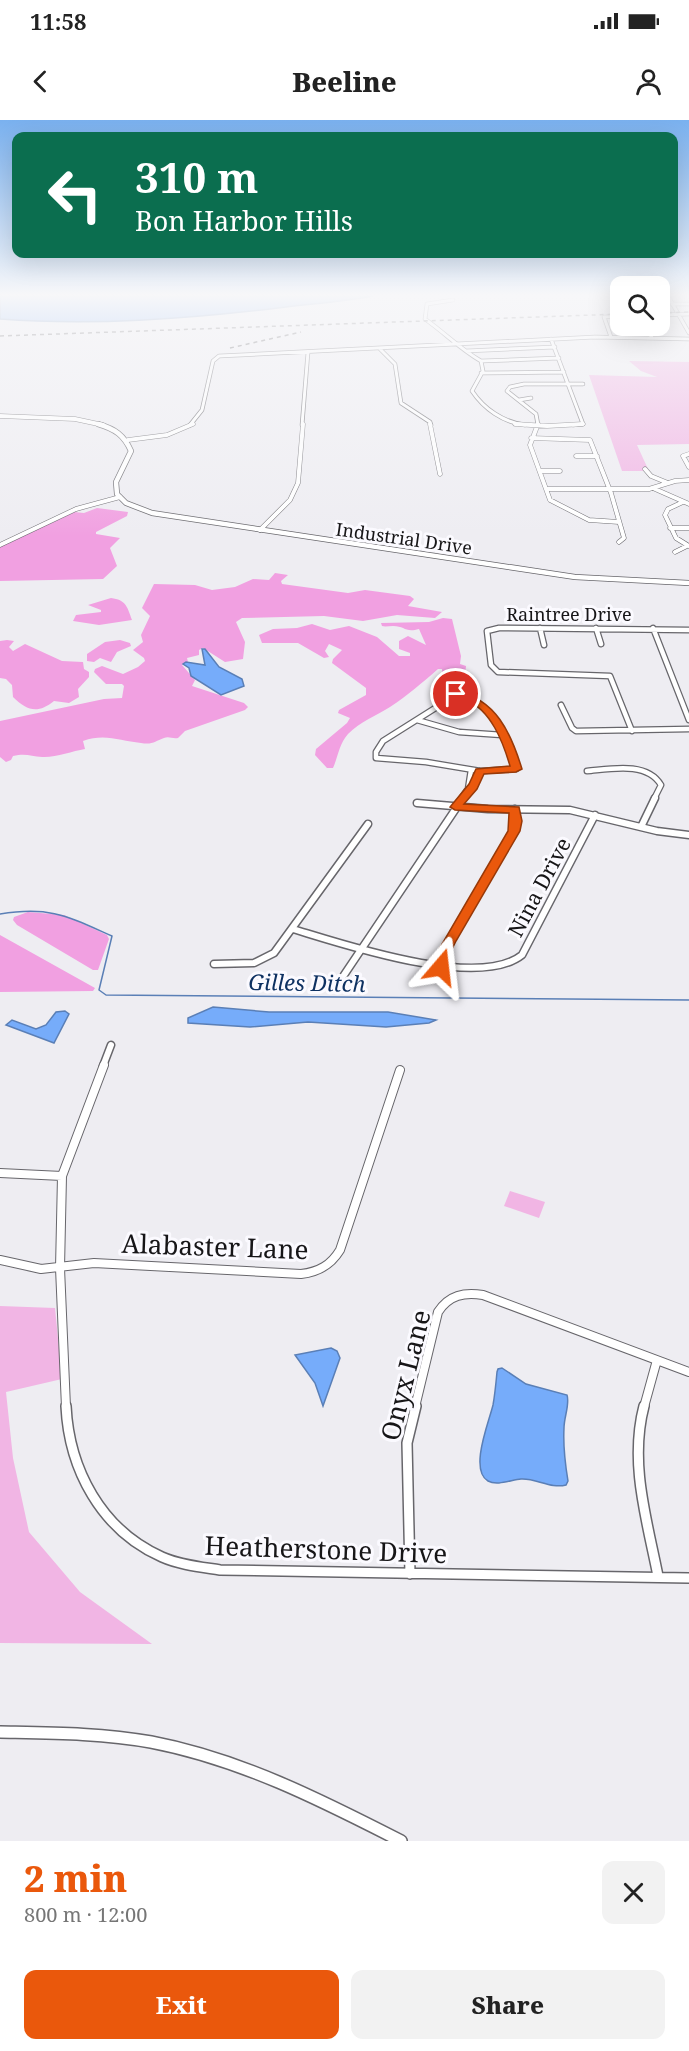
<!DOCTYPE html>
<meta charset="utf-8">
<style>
body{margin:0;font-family:"Noto Serif",serif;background:#f2f2f2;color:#222;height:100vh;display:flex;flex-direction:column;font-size:22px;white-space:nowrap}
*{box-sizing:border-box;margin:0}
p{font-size:20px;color:#767676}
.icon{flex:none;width:33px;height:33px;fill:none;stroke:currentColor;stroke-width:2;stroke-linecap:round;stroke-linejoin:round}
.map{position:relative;height:1721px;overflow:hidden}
.panel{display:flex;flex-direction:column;background:#fff;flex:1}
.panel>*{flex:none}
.banner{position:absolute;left:12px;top:12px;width:666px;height:126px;border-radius:12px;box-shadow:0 6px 24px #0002;background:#0b6e4f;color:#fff;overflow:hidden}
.controls{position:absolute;left:610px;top:156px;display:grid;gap:12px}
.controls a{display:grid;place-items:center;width:60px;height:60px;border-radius:12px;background:#fff;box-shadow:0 6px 24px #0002;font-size:30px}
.pin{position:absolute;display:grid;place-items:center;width:51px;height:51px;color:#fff;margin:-26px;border:3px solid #fff;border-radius:50%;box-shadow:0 2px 6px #0007}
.me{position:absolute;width:66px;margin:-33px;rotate:17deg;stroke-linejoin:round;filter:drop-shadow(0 0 4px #0008)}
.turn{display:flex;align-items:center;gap:21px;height:126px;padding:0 24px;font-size:27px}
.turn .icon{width:78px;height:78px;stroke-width:2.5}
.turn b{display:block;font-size:42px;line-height:51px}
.round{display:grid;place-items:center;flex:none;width:63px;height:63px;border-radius:12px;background:#f2f2f2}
.summary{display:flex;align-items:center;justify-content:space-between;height:102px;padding:0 24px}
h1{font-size:36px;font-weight:800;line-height:45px;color:#ea580c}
.cta{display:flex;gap:12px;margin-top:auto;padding:12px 24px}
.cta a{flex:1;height:69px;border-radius:12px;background:#ea580c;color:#fff;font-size:24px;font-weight:800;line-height:69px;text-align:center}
.cta a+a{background:#f2f2f2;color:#222}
.status{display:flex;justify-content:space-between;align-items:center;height:42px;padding:0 30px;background:#fff;direction:ltr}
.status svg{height:16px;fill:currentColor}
header{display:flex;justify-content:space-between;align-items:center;height:78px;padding:0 24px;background:#fff;font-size:27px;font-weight:800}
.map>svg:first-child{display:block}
</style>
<div class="status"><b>11:58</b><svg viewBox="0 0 49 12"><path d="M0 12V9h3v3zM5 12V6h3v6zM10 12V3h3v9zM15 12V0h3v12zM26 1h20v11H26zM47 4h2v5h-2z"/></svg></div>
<header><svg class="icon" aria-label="back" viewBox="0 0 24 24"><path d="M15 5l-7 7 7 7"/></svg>Beeline<svg class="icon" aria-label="person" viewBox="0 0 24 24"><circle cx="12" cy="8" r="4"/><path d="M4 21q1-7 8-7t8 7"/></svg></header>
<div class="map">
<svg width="689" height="1721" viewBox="0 0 689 1721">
<rect width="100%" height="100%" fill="#eeedf2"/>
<path fill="#f1b5e4" d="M 629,241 L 689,242 L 689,324 L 637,325 L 648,349 L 643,349 L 643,351 L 622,351 L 589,255 L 657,257 L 641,251 Z
M 510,1071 L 545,1082 L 539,1098 L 504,1086 Z
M 0,1186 L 55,1188 L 62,1259 L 6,1272 L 13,1338 L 29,1412 L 80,1472 L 152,1524 L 0,1523 Z"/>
<path fill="#f1a0e1" d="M 97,388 L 128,392 L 127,396 L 96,412 L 96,414 L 120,418 L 110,428 L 117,446 L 103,459 L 0,461 L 0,427 L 17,417 L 74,392 L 84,393 Z
M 275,453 L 288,455 L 281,461 L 282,464 L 348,473 L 365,470 L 410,476 L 414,479 L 408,486 L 442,492 L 435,498 L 397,495 L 363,501 L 324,496 L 242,498 L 236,502 L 245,522 L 243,539 L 225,542 L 203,528 L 199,530 L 199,535 L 187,538 L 188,542 L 182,545 L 195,560 L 192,566 L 244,583 L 248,587 L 245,590 L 185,611 L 178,618 C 172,619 169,616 164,618 C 155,621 153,625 141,623 C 120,621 105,613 83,621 L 85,629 C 72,631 55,638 42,637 C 31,636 25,633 13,636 L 11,640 L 6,642 L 0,637 L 0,601 L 104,579 L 122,578 L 124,566 L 122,564 L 106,564 L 94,552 L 95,549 L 102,546 L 123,554 L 138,547 L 145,541 L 144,538 L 133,530 L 143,522 L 141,515 L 150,496 L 142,488 L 154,464 L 195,465 L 212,470 L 235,467 L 253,459 L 269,460 Z
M 111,478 C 126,480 127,486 132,500 L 99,505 L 73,501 L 76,495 L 101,492 L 101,490 L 88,485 Z
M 443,498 L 452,499 L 461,536 L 460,544 L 466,546 L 465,555 L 452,556 L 442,552 L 442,549 L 438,549 C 423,562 407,576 390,587 C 377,595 360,602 348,614 C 339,624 338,637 333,648 L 327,648 L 315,635 L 316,629 L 347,603 L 350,598 L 338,593 L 339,590 L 366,575 L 366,568 L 332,543 L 333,539 L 342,530 L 329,524 L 325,531 L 329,537 L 324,538 L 298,523 L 262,523 L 259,515 L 273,509 L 297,508 L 312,504 L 330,510 L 349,506 L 377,517 L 399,536 L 410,536 L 410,533 L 399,529 L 399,521 L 408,516 L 426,525 L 419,509 C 405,513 405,506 393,506 C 389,506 385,507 382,506 L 381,503 L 429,502 Z
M 7,520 L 14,521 L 9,527 L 13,531 L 25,524 L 62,541 L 83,542 L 84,549 L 89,552 L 89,557 L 78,569 L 79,577 L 69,583 L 54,581 C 38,594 27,591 13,577 L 12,565 L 6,559 L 0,558 L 0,521 Z
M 120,520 L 130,523 L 131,526 L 117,532 L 111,542 L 100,538 L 94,542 L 87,541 L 87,534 L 105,522 Z
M 28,792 L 64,795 L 107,815 L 109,819 L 98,850 L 93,850 L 17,805 L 13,800 L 14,797 Z
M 0,815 L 95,868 L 93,871 L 0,872 Z"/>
<path fill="#76acfa" stroke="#5a7fb6" stroke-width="1.5" d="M 0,176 L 373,176 C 342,182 309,184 278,188 C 186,199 92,206 0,199 Z
M 202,529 L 205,529 L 219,547 L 242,559 L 244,566 L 221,575 L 191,556 L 189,548 L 183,544 L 186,542 L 205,545 Z
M 213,887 L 269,892 L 388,892 L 436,900 L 429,903 L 386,907 L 308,902 L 250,907 L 188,903 L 188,898 Z
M 65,891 L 69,894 L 54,923 L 6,905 L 12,900 L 36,909 L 46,905 L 56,892 Z
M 331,1228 L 337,1231 L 340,1238 L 323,1286 L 315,1263 L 295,1235 Z
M 502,1248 L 526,1264 L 567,1275 C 570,1284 564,1297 564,1308 C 563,1326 565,1343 568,1361 L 566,1365 C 551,1369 536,1358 521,1359 C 511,1360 497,1366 488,1361 C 469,1350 489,1302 493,1285 C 495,1274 496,1263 497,1252 L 498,1249 Z"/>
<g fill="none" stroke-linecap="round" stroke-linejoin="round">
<path stroke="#5a7fb6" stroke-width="1.5" d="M 0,794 C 50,786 67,796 112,816 L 99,870 L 106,875 L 689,880"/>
<g stroke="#67666b" stroke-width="4.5">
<path id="minor-far5" d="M 668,176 L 689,213
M 453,180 L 427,184 L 425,199 C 445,213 460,229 481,241 L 483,251 L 472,271 C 484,289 503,302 525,305
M 672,184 L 689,184
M 660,195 L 689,194
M 646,206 L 652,218
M 611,217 L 604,197 L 621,196
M 551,219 L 583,304 L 573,305
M 380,229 L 395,244 L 401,283 L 430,302 L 431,305
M 466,231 L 555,227
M 481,241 L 559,238
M 481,253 L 564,252
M 519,280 L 531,278
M 190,305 L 202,290 L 213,241 L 219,236 L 595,217 L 689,219
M 302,305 L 308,232
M 538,305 L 536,294 L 507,271 L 510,267 L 524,264 L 583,264"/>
</g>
<g stroke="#67666b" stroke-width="5">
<path id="minor-far4" d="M 430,304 L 440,354
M 515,304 L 547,306 L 583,304
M 538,304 L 530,325 L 550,380 L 589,400 L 619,402
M 531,318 L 590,320 L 611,373 L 624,418 L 619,422
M 128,320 L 167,315 L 193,304
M 689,334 L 683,336 L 689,347
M 576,336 L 597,336
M 645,349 L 651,356 L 668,363
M 540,351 L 560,351
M 546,369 L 649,369 L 675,361 L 689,360
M 655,369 L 689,384
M 683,382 L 668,389 L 665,395 L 676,418 L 689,426
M 670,408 L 689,408
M 260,410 L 290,380 L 298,363 L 303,304
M 0,425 L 76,389 L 120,377
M 675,432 L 687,426"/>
</g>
<g stroke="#67666b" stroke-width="7">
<path id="minor-far3" d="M 540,508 L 544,525
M 596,508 L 601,524
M 653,508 L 689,600
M 456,575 C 491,580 509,617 516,649 L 480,651 L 426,642 L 376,638 L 376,632 L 383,621 Z
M 561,585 L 572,608 L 576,611 L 689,609
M 417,600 L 459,612 L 502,615
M 632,611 L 610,556 L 498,552 L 491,545 L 487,511 L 499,508 L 689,510
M 587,651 C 610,649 647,641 661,665 L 654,679
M 468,669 L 471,650
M 461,679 L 480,651"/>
</g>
<g stroke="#67666b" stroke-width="9">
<path id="minor-far2" d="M 417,683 L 488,689 L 570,690 L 657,711 L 689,715
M 641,707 L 655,678
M 293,809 C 343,824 478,870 522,835 L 595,695
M 214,844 L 254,843 L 274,833 L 368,704
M 441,847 L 449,821 L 514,711 L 515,689
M 344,855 L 463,678
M 103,946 L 111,925"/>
</g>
<g stroke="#67666b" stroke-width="10">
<path id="minor-far1" d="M 0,1053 L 62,1056
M 0,1140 L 41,1149 L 94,1143 L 301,1154 C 319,1152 331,1145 340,1130 L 400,950
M 66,1287 L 60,1148 L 62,1056 L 104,945
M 415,1287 L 438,1192 C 449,1175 464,1172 483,1175 L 689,1252
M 644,1287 L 657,1240"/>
</g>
<g stroke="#67666b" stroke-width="12">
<path id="minor" d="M 66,1286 C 69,1349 101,1410 162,1437 C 180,1445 201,1447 220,1450 L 689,1458
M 644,1286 C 629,1343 647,1400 658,1456
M 410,1454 L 407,1323 L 416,1286"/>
</g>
<g stroke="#67666b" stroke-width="5">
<path id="tertiary-far2" d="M 0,296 L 75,299 L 103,305"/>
</g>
<g stroke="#67666b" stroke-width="6">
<path id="tertiary-far1" d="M 98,304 C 115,309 124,315 131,331 L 116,362 L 117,374 L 126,383 L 152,393 L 575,457 L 689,463"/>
</g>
<g stroke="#67666b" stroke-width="14">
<path id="tertiary" d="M 0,1612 C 50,1613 101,1613 151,1622 C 240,1639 321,1680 401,1721"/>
</g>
<use href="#minor-far5" stroke="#fff" stroke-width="3"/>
<use href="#minor-far4" stroke="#fff" stroke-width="4"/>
<use href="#minor-far3" stroke="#fff" stroke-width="4.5"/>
<use href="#minor-far2" stroke="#fff" stroke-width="6"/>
<use href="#minor-far1" stroke="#fff" stroke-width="8"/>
<use href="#minor" stroke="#fff" stroke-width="9"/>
<use href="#tertiary-far2" stroke="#fff" stroke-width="4"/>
<use href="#tertiary-far1" stroke="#fff" stroke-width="4.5"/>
<use href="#tertiary" stroke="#fff" stroke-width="11"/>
<path stroke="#535255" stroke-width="1.5" stroke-dasharray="4 4" stroke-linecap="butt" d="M 660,193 L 689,192
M 0,216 L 621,194
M 230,228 L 301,212"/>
</g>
<linearGradient id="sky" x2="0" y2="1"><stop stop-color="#7ab1ef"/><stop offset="0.42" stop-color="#f7f7f9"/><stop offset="1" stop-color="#f7f7f9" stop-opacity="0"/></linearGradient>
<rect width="689" height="416" fill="url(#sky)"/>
<path fill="#ea580c" stroke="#983908" stroke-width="1.5" d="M 456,571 C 496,579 511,613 522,649 L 516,652 L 484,654 L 477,669 L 464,684 L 519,687 L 522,701 L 520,711 L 456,821 L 451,831 L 448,847 L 441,852 L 435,847 L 438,831 L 508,711 L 509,693 L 455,690 L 450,687 L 469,664 L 476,649 L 510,646 C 503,622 491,590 466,580 C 463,578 457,578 452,577 L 451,574 Z"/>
<g text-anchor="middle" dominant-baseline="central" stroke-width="6" stroke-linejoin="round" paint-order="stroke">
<g font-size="18" fill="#171618" stroke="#fbfaff">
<text transform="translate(404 418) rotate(8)">Industrial Drive</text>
<text x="569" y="494">Raintree Drive</text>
</g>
<g font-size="21" fill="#171618" stroke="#fbfaff">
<text transform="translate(539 767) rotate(-62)">Nina Drive</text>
</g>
<g font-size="22" font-style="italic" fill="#0e3161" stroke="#fbfaff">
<text transform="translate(307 862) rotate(1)">Gilles Ditch</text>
</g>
<g font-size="26" fill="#171618" stroke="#fbfaff">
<text transform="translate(215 1126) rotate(2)">Alabaster Lane</text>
<text transform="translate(405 1255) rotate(-76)">Onyx Lane</text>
<text transform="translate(326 1429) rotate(2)">Heatherstone Drive</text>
</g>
</g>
</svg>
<div class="controls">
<a><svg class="icon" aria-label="search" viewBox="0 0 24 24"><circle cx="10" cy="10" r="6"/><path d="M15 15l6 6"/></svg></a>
</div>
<div class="pin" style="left:456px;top:574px;background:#d93025"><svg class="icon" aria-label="arrive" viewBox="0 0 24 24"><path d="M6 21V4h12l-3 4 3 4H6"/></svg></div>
<svg class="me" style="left:441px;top:847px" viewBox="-20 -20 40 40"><path d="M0-17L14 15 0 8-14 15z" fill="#ea580c" stroke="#fff" stroke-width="4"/></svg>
<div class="banner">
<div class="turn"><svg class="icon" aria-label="left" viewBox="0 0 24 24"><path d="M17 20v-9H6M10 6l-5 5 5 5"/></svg><div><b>310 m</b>Bon Harbor Hills</div></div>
</div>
</div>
<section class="panel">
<div class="summary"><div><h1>2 min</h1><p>800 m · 12:00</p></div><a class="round"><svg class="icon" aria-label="close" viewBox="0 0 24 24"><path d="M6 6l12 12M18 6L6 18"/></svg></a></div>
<div class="cta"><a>Exit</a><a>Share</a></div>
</section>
